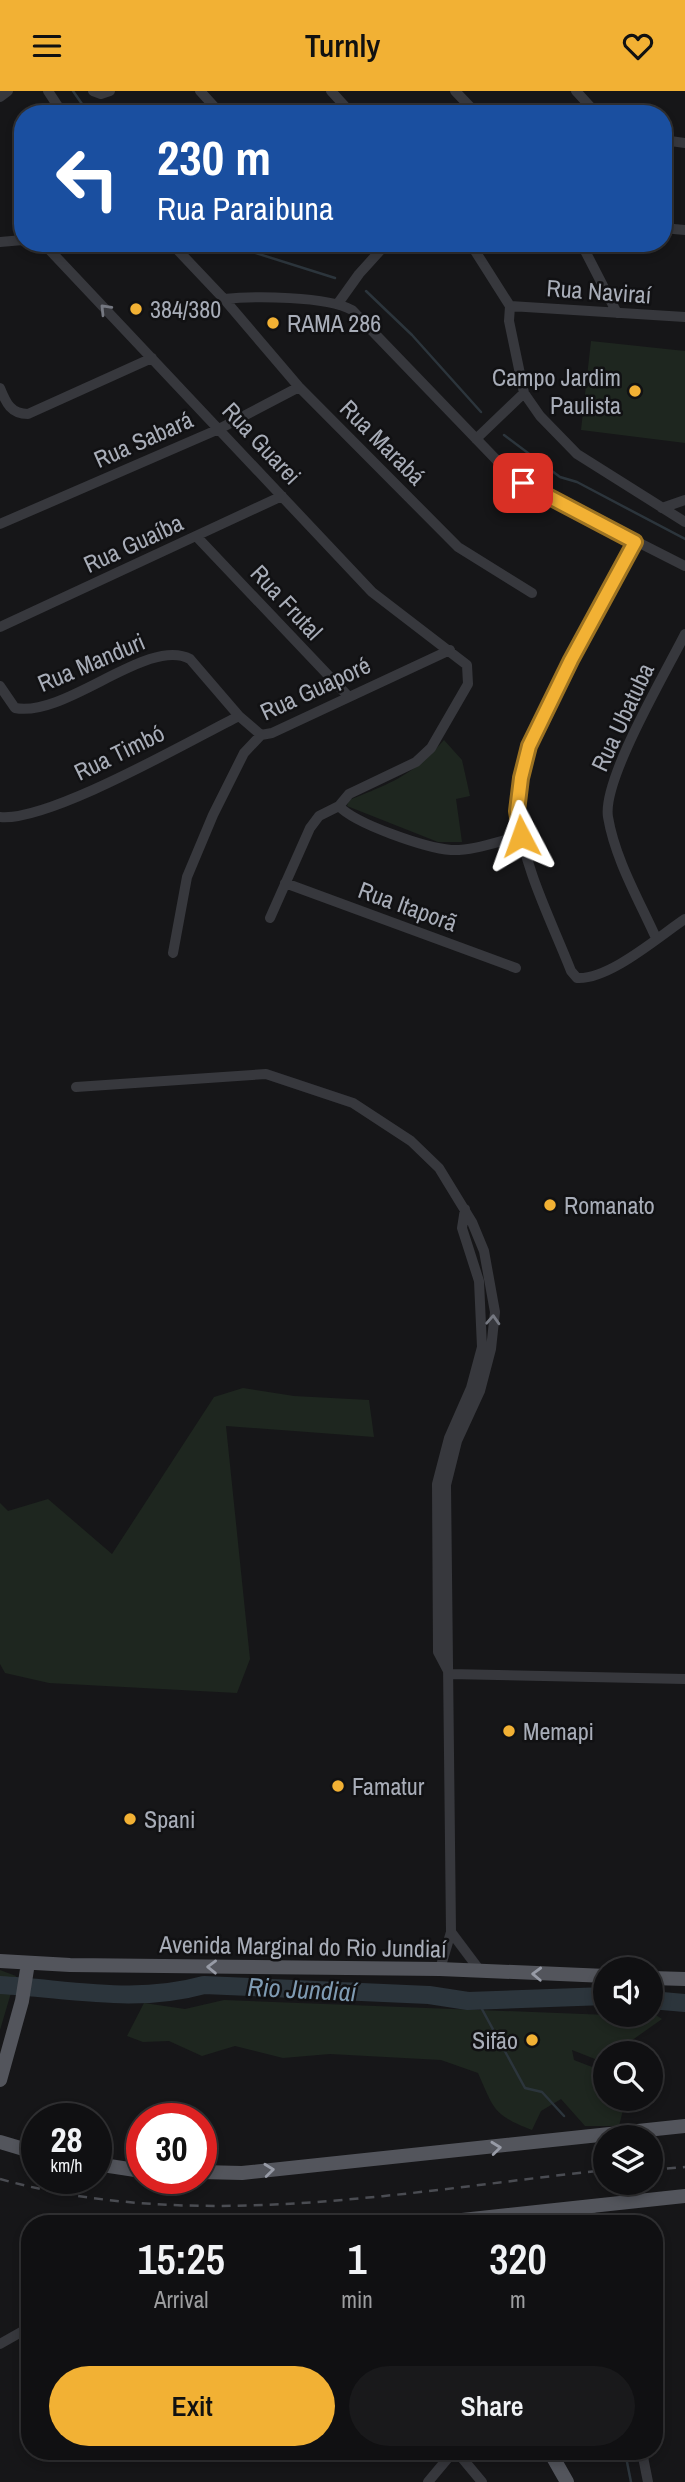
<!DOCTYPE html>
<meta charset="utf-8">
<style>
body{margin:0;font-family:"Archivo Narrow",sans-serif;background:#19191b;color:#f1f3f6;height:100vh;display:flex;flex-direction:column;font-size:26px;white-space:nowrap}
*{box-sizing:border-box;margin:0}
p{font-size:23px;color:#9c9d9f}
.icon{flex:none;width:38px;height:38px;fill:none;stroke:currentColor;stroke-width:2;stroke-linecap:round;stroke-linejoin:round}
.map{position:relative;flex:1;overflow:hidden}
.sheet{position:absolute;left:21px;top:2124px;width:642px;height:245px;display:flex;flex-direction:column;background:#101012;border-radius:28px;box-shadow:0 4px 10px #0003,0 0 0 2px #303032}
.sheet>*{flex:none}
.hud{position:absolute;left:14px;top:14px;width:658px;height:147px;border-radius:28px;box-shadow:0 4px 10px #0003,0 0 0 2px #303032;background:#1a4fa0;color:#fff;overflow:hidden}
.fabs{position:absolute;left:593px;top:1866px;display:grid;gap:14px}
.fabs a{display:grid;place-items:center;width:70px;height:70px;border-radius:50%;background:#101012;box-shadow:0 4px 10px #0003,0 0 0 2px #303032;font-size:35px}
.speed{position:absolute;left:21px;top:2012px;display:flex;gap:14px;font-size:35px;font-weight:700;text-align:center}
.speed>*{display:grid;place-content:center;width:91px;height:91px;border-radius:50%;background:#101012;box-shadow:0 4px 10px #0003,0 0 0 2px #303032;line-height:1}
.speed small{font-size:18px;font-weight:400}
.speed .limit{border:10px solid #d22;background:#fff;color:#111}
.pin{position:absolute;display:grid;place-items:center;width:60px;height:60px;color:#fff;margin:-30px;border-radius:14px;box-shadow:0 4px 10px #0006}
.me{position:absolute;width:77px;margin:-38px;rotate:356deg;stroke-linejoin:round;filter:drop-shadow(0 0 5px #0008)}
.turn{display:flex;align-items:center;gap:24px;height:147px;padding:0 28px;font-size:32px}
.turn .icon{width:91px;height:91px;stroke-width:2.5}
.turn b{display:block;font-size:49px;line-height:60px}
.eta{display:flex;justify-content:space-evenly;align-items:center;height:119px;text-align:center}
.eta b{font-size:42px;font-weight:600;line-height:49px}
.action{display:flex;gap:14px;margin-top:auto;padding:14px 28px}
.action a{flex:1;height:80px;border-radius:42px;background:#f2b134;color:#111;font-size:28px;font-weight:600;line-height:80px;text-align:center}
.action a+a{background:#19191b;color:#f1f3f6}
header{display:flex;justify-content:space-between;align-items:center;height:91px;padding:0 28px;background:#f2b134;color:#111;font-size:32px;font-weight:600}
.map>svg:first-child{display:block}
</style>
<header><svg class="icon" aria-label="menu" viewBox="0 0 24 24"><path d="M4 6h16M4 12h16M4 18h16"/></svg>Turnly<svg class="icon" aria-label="heart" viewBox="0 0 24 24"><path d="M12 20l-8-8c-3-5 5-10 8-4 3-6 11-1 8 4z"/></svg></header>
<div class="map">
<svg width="685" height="2391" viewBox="0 0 685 2391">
<rect width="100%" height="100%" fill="#161618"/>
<path fill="#1e261f" d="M 591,250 L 685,260 L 685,352 L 581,339 Z
M 444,649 L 462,669 L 470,705 L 456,708 L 462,751 L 438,751 L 347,715 L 349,709 C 392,692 413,684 444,649 Z
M 243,1297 L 294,1305 L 369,1309 L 374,1346 L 226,1335 L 250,1568 L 237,1602 L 49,1592 L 5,1582 L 0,1573 L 0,1412 L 8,1420 L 48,1408 L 112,1463 L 214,1306 Z
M 0,1879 L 16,1885 L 0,1939 Z
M 224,1909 L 608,1924 L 651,1921 L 662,1928 L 614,1962 L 606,1962 L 605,1965 L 595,1968 L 572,1959 L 574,1969 L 605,1981 L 606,2007 L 626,2007 L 619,2035 L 585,2035 L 561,2008 L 541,2020 L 532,2039 C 493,2024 494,2018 478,1982 L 441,1969 L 330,1963 L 283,1967 L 235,1955 L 202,1965 L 169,1950 L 143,1951 L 127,1945 L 144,1912 L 185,1918 Z"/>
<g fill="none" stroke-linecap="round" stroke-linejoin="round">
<path stroke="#2c353c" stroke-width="2.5" d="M 73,0 L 89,23
M 224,152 L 335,187
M 366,200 L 412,244 L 481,321
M 504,344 L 560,386 L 577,391 L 685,448
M 477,1909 L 525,1997 L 542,2001 L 564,2025
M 580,2130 L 581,2133
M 625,2361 L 631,2391"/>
<path stroke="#2c353c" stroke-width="18" d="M 0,1894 C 70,1898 136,1913 204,1894 L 429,1904 L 468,1910 L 606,1905
M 651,1909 L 685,1912"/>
<path stroke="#37383d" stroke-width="10" d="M 48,0 L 63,23
M 93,0 L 101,3 L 110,0
M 200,0 L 221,23
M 331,0 L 352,23
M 455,0 L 477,23
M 576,0 L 597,23
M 0,6 L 8,0
M 663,49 L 685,52
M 663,137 L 685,139
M 0,151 L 23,149
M 43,152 L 372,501 L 467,574 L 468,593 L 431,657 L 416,671 L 349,703 L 339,715 L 319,725 L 310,737 L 270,827
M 171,152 L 224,208 L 299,296 L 458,456 L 532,502
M 470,152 L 510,215 L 509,230 L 524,302 L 540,325 L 577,363 L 685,431
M 581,152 L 617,222
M 224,208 C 254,205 327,205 352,219 L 510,383 L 539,401 L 685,475
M 339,211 L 359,183 L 387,152
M 510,215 L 685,226
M 0,297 C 6,312 11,323 28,323 L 152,267
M 476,348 L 524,302
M 662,417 L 685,409
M 0,433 L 219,338 L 299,296
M 197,446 L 347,604
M 635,451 C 601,514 511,656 518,724 C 524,778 551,829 571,880 L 577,887 C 609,889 658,846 685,828
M 0,536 L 282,405
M 0,595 L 15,617 C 66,627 148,545 190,568 L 239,625 L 261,644
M 339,715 C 355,733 426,757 451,759 C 473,760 499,750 521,745
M 0,726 C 49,731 189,650 239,625
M 285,792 L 516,877
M 656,847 C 639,809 615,768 608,726 C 602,689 666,581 685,543
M 173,862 L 187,786 L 213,724 L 244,662 L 261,644 L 272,642 L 450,559
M 76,996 L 266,983 L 353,1012 L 411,1050 L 439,1077 L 472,1131 L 484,1160 L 495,1221 L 491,1258 L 480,1300 L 457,1350 L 446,1394 L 451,1841 L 440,1878
M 448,1580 L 438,1561 L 437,1393 L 449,1347 L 471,1297 L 482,1256 L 479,1190 L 462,1137 L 465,1118
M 449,1583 L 685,1588
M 451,1841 L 481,1881
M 589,2115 L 593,2133
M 565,2117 L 569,2133
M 0,2253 L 30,2236
M 457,2361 L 482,2391
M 642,2361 L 648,2391
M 428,2391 L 453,2361"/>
<path stroke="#53555c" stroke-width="14" d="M 0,1870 L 70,1874 L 440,1878 L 606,1885
M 651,1887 L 685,1888
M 0,1989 L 22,1910 L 28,1872
M 0,2051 L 37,2062
M 96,2073 L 142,2080
M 201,2081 L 242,2082 L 685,2035
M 425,2133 L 685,2105
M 550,2361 L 567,2391"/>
<path stroke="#4a4c52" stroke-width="2.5" stroke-dasharray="9 7" stroke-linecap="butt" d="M 651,2079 L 685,2076
M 0,2088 C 196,2143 407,2100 606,2079"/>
</g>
<defs><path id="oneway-chevron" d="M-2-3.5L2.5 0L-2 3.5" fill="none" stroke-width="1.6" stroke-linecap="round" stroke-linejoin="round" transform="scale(1.75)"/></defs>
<g stroke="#757881">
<use href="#oneway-chevron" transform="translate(105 218) rotate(-134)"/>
<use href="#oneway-chevron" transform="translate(493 1229) rotate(-87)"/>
</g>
<g stroke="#979ba6">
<use href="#oneway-chevron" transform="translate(212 1876) rotate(-179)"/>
<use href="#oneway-chevron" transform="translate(537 1883) rotate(-178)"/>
<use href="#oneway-chevron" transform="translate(496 2057) rotate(-6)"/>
<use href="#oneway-chevron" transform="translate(269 2079) rotate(-6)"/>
</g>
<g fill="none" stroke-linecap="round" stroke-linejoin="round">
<g stroke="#9d7322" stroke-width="18">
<path id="route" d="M 521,745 L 517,720 L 521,687 L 529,655 L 571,569 L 635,451 L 523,392"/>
</g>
<use href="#route" stroke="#f2b134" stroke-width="12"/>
</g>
<g fill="#f2b134" stroke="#111113" stroke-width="2.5">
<circle cx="136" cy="218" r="7"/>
<circle cx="273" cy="232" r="7"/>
<circle cx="635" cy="300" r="7"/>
<circle cx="550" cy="1114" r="7"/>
<circle cx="509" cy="1640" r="7"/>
<circle cx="338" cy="1695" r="7"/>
<circle cx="130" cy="1728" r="7"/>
<circle cx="532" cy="1949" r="7"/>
</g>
<g text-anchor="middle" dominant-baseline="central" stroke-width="5" stroke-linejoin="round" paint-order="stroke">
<g font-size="24" fill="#a8adb8" stroke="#111113">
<text transform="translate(599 200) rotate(4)">Rua Naviraí</text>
<text transform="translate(143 348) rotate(-24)">Rua Sabará</text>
<text transform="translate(383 351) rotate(45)">Rua Marabá</text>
<text transform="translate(262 352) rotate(47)">Rua Guarei</text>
<text transform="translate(133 452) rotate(-25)">Rua Guaíba</text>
<text transform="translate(287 511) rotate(47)">Rua Frutal</text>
<text transform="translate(91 571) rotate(-23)">Rua Manduri</text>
<text transform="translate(315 597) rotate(-25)">Rua Guaporé</text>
<text transform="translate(622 626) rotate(-65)">Rua Ubatuba</text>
<text transform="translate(119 661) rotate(-26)">Rua Timbó</text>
<text transform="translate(408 815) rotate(20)">Rua Itaporã</text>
<text transform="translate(303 1855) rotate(1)">Avenida Marginal do Rio Jundiaí</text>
</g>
<g font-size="24" fill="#a8adb8" stroke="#111113" text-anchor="start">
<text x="150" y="218">384/380</text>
<text x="287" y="232">RAMA 286</text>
<text x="621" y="286" text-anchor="end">Campo Jardim<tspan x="621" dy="28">Paulista</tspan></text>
<text x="564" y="1114">Romanato</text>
<text x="523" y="1640">Memapi</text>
<text x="352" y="1695">Famatur</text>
<text x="144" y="1728">Spani</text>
<text x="518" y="1949" text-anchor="end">Sifão</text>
</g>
<g font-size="26" font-style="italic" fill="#7f9bb3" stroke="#111113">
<text transform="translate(302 1898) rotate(3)">Rio Jundiaí</text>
</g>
</g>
</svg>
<div class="fabs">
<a><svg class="icon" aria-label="sound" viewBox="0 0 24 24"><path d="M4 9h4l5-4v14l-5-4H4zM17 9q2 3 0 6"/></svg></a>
<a><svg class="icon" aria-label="search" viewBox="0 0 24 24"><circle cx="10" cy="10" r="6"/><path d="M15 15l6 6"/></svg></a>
<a><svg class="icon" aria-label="layers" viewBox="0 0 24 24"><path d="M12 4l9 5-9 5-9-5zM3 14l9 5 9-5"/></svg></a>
</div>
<div class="speed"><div>28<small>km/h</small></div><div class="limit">30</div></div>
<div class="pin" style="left:523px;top:392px;background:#d93025"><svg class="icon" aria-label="arrive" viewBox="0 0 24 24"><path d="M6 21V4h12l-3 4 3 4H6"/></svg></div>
<svg class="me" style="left:521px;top:745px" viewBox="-20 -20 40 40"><path d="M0-17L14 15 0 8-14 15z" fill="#f2b134" stroke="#fff" stroke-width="4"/></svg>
<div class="hud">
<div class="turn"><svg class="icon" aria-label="left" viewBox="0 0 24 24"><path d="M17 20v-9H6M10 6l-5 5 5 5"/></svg><div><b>230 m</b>Rua Paraibuna</div></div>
</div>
<section class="sheet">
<div class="eta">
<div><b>15:25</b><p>Arrival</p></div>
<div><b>1</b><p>min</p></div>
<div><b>320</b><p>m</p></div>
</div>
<div class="action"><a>Exit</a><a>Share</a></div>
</section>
</div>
